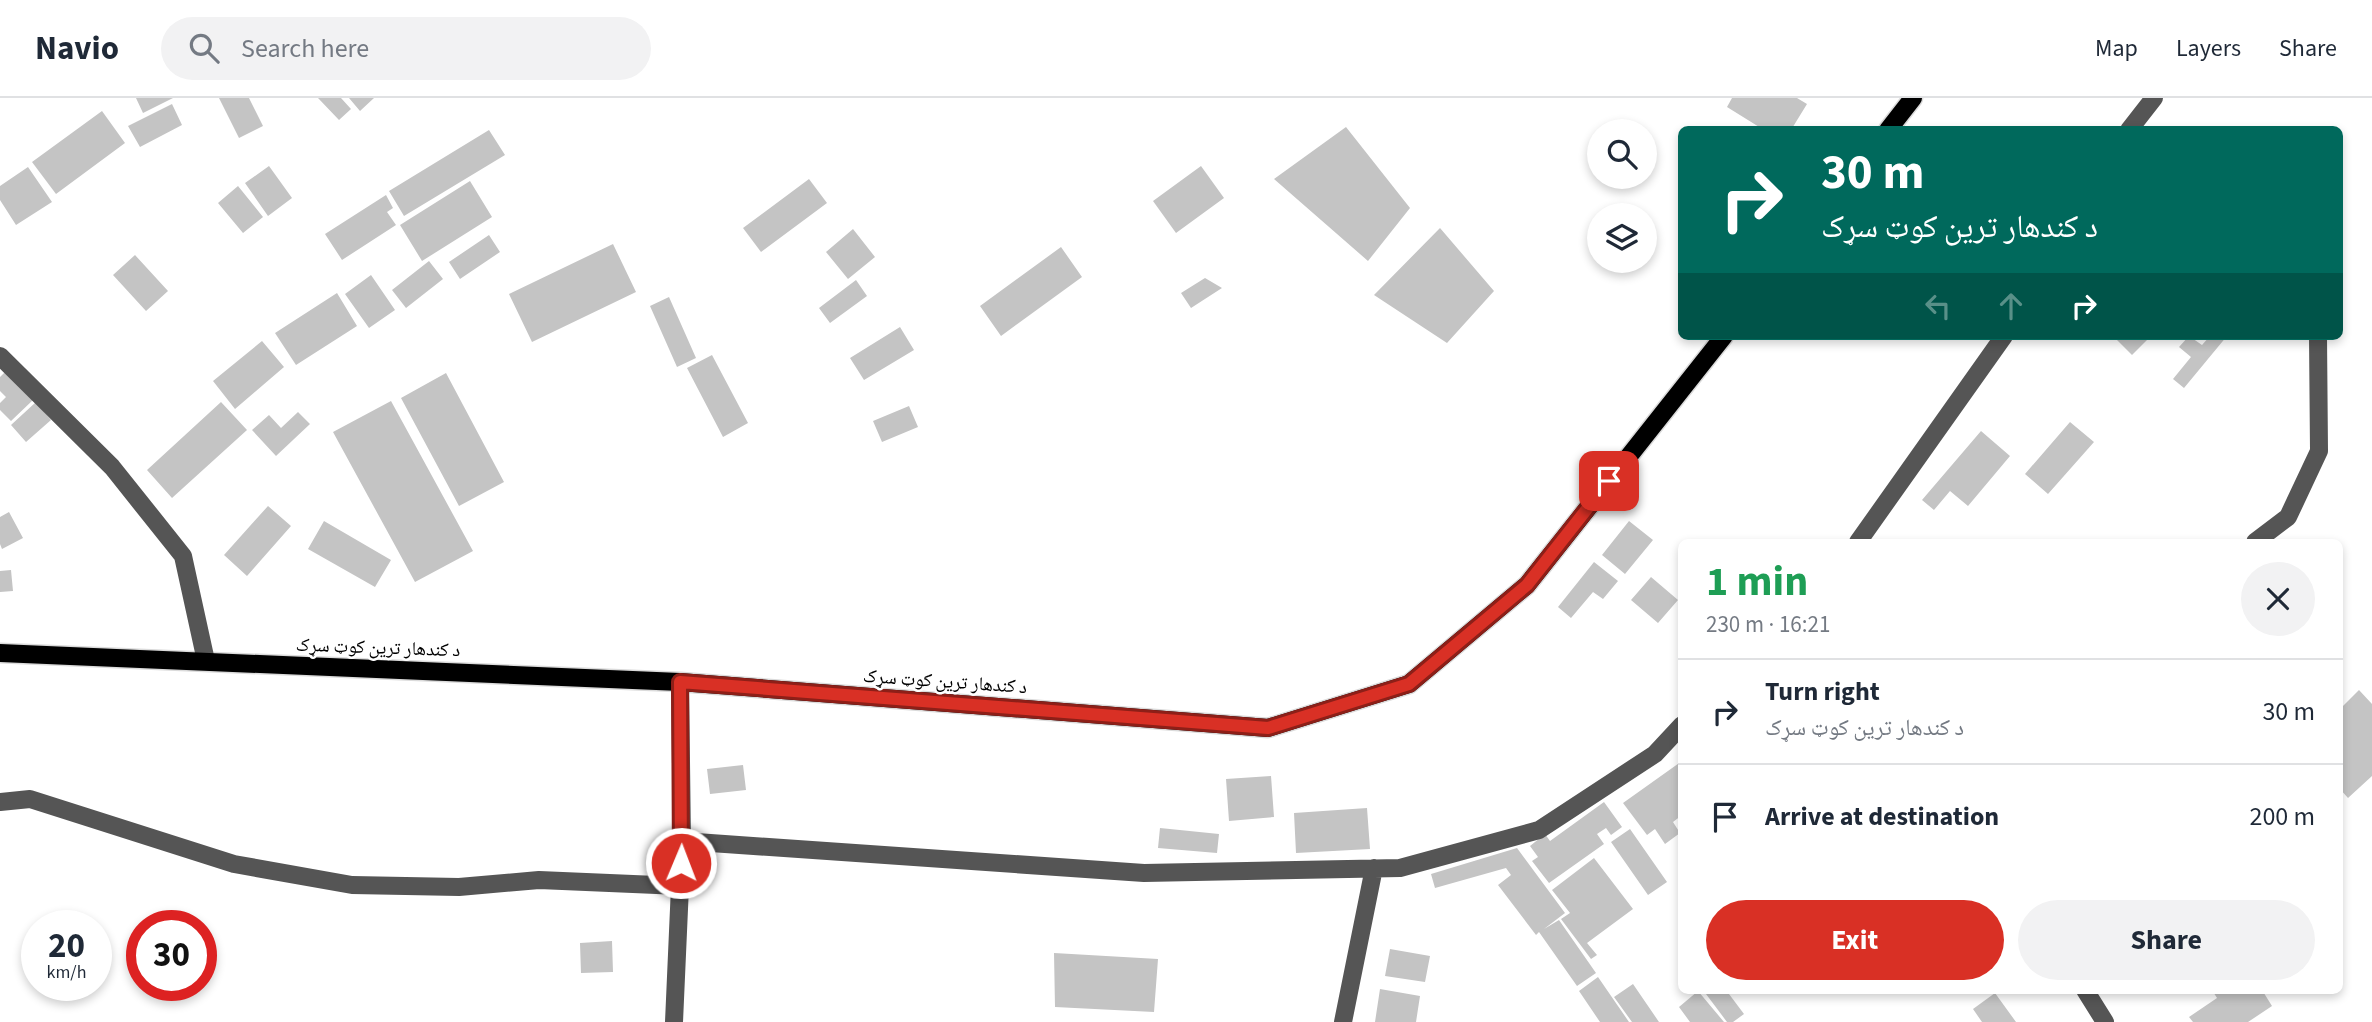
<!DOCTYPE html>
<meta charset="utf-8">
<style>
body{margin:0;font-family:"Source Sans 3","Noto Naskh Arabic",sans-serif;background:#f2f2f3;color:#1f2937;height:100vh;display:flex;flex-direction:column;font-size:26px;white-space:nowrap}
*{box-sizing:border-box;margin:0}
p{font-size:23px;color:#747a83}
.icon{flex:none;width:38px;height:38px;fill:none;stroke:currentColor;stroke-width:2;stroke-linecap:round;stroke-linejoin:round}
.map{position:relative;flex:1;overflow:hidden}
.drawer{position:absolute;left:1678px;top:441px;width:665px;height:455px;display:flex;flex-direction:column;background:#fff;border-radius:10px;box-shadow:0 4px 10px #0003}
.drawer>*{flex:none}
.banner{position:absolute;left:1678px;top:28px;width:665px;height:214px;border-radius:10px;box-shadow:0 4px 10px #0003;background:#00695c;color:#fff;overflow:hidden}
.fabs{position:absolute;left:1587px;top:21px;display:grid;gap:14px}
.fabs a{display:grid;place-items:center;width:70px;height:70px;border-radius:50%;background:#fff;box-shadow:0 4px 10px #0003;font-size:35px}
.speed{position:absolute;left:21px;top:812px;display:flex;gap:14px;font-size:35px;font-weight:700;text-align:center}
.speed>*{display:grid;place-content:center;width:91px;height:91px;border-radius:50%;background:#fff;box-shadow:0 4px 10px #0003;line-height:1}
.speed small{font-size:18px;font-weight:400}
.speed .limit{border:10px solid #d22;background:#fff;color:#111}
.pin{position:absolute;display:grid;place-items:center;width:60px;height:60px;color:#fff;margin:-30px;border-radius:14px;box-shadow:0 4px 10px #0006}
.me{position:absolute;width:77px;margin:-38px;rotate:1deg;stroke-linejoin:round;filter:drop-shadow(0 0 5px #0008)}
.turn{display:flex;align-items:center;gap:24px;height:147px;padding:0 28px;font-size:32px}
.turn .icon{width:91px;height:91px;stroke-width:2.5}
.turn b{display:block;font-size:49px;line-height:60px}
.lanes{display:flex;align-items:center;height:66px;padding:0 28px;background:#0003;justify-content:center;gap:35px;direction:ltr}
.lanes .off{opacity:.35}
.round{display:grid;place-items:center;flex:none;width:74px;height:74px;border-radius:37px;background:#f2f2f3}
.summary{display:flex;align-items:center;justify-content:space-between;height:119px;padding:0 28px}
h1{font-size:42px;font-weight:700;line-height:52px;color:#1e9e55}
.action{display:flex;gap:14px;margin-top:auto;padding:14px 28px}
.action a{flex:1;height:80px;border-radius:42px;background:#d93025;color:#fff;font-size:28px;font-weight:700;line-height:80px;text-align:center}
.action a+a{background:#f2f2f3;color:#1f2937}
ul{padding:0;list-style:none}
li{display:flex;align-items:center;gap:21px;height:105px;padding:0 28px;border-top:2px solid #e0e1e3}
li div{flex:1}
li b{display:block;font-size:26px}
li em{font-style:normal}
header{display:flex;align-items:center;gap:42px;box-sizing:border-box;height:98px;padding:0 35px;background:#fff;border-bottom:2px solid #e0e1e3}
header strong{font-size:33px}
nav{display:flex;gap:38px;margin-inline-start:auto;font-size:24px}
.search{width:490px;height:63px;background:#f2f2f3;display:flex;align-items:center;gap:18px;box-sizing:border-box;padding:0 24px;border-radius:38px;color:#747a83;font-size:26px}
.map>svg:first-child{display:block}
</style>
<header>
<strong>Navio</strong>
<div class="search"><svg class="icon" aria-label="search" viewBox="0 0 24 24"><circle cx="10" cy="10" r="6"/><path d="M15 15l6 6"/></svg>Search here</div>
<nav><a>Map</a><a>Layers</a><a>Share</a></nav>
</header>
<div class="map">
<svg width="2372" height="924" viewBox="0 0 2372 924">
<rect width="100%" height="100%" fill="#fff"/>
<path fill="#c4c4c4" d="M 136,0 L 173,0 L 143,15 Z
M 219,0 L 249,0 L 263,28 L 239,40 Z
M 318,0 L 341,0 L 351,11 L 339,22 Z
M 349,0 L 374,0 L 360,13 Z
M 1732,0 L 1797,0 L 1807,6 L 1791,32 L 1764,32 L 1727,9 Z
M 172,6 L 182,27 L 140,49 L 128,28 Z
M 102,13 L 125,45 L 56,96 L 32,64 Z
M 1346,29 L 1410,110 L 1368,163 L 1274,81 Z
M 489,32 L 505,57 L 404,118 L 389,93 Z
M 269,68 L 292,100 L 268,118 L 245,85 Z
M 1201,68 L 1224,100 L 1176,135 L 1153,103 Z
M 28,69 L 52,104 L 16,127 L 0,102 L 0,88 Z
M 809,81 L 827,105 L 761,154 L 743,130 Z
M 470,83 L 492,119 L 422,163 L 400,127 Z
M 238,88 L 263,119 L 243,135 L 218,105 Z
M 386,97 L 393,110 L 387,114 L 396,127 L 342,162 L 325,136 Z
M 1440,130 L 1494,193 L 1447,245 L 1374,197 Z
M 853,131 L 875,159 L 848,181 L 826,154 Z
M 489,137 L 500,154 L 460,181 L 449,164 Z
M 613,146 L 636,194 L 532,244 L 509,196 Z
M 1061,149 L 1082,179 L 1001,238 L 980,208 Z
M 135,157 L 168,193 L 146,213 L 113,177 Z
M 429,163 L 443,181 L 406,210 L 392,192 Z
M 371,177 L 395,212 L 369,230 L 345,196 Z
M 1205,180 L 1222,190 L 1191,210 L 1181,195 Z
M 856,182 L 867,198 L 830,225 L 819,210 Z
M 337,195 L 357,228 L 296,267 L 275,235 Z
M 669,199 L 696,260 L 677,269 L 650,208 Z
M 900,229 L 914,252 L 864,282 L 850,260 Z
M 2113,238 L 2151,238 L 2132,257 Z
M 2189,238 L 2202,247 L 2210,238 L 2227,238 L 2184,290 L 2173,281 L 2191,259 L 2179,249 Z
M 262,243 L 284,269 L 235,311 L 213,283 Z
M 712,257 L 748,325 L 723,339 L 687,270 Z
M 5,274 L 33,302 L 11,323 L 0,312 L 0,305 L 6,299 L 0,293 L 0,279 Z
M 446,275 L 504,384 L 459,408 L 401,300 Z
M 391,303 L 473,453 L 415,484 L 333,334 Z
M 36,304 L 51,322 L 26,344 L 11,327 Z
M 221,304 L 247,332 L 172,400 L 147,372 Z
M 909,308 L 918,329 L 882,344 L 873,323 Z
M 298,314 L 310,326 L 276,358 L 252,332 L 269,317 L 281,330 Z
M 2070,324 L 2094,344 L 2048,396 L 2025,376 Z
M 1981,333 L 2010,358 L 1968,408 L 1950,393 L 1934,412 L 1922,402 Z
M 268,408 L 291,428 L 247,478 L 224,457 Z
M 9,414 L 23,440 L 2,451 L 0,446 L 0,419 Z
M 324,423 L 391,462 L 375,489 L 308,451 Z
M 1629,423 L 1653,442 L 1625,476 L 1602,457 Z
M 1594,464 L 1618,483 L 1603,501 L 1593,494 L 1571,520 L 1558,509 Z
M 11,472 L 13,493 L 0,494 L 0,473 Z
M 1651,479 L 1678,502 L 1658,525 L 1631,502 Z
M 2359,592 L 2372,606 L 2372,678 L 2348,700 L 2340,691 L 2340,611 Z
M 1682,663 L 1682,717 L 1673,724 L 1680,735 L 1665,746 L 1655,731 L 1647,737 L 1623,705 Z
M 743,667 L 746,692 L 710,696 L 707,671 Z
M 1271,678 L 1274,719 L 1229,723 L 1226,681 Z
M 1604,704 L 1622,729 L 1611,737 L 1606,730 L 1597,736 L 1604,746 L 1549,785 L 1532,763 L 1538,759 L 1530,748 L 1545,736 L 1550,743 Z
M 1367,710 L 1370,751 L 1296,755 L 1294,715 Z
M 1160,730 L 1219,736 L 1217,755 L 1158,750 Z
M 1630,731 L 1667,784 L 1648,797 L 1611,744 Z
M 1517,750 L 1565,815 L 1544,831 L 1559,822 L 1596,875 L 1577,888 L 1539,834 L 1536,837 L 1498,787 L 1511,777 L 1506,770 L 1435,790 L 1431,776 Z
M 1594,760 L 1633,811 L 1587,845 L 1597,857 L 1591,861 L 1561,821 L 1570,815 L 1552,792 Z
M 612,843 L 613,874 L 581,875 L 580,845 Z
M 1390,851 L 1430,858 L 1425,884 L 1385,878 Z
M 1054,855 L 1158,861 L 1154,914 L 1055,909 Z
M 1598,879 L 1629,924 L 1600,924 L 1579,893 Z
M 1633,886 L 1659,924 L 1632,924 L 1614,899 Z
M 1380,891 L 1420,898 L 1416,924 L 1375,924 Z
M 1703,892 L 1726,892 L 1744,916 L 1733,924 L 1727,924 Z
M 2212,892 L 2262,892 L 2272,908 L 2248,924 L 2193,924 L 2189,919 L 2217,900 Z
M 1698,893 L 1724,924 L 1690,924 L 1679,909 Z
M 1995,895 L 2016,924 L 1982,924 L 1973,911 Z"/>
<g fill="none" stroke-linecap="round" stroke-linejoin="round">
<g stroke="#dbdbdb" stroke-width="21">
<path id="major" d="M 1888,32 L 1913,0
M 0,555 L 680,584 L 1268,630 L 1409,586 L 1527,487 L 1724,238"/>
</g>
<path stroke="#555" stroke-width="18" d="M 2129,32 L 2154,0
M 0,258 L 112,369 L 183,458 L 206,563
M 1858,444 L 2004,238
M 2255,444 L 2288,419 L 2319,353 L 2318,238
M 0,704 L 30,701 L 234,766 L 352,787 L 459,789 L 539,782 L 680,788
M 682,743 L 1144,775 L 1400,770 L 1539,732 L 1655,656 L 1682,627
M 2085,892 L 2105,924
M 674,924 L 682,743 L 680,584
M 1343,924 L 1374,770"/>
<use href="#major" stroke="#000" stroke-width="18"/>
</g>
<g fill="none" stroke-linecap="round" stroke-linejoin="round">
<g stroke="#8d1f18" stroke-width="18">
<path id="route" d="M 681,765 L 680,584 L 1268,630 L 1409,586 L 1527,487 L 1609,383"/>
</g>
<use href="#route" stroke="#d93025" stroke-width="12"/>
</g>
<g text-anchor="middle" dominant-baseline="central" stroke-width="5" stroke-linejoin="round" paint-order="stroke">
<g font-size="19" fill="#000" stroke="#fff">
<text transform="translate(378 550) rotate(2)">د کندهار ترين کوټ سړک</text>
<text transform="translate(945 584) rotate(4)">د کندهار ترين کوټ سړک</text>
</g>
</g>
</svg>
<div class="fabs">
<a><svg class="icon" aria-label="search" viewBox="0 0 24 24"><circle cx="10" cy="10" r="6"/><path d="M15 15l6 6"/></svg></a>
<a><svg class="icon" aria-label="layers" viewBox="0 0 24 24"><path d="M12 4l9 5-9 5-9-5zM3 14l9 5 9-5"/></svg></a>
</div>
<div class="speed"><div>20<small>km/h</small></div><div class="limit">30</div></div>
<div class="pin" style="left:1609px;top:383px;background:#d93025"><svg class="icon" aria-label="arrive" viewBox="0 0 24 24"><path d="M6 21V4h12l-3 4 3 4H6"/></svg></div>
<svg class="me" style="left:681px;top:765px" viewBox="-20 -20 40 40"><circle r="17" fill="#d93025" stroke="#fff" stroke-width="3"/><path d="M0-11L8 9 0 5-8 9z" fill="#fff"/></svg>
<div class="banner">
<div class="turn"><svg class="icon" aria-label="right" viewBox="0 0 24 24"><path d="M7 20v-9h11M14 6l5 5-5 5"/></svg><div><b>30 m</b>د کندهار ترين کوټ سړک</div></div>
<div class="lanes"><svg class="icon off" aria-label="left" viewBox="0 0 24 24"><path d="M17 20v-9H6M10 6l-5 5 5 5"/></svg><svg class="icon off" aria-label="ahead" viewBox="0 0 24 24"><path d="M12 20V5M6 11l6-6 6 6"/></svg><svg class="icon" aria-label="right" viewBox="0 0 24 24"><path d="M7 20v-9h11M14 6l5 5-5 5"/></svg></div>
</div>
<section class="drawer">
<div class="summary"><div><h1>1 min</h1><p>230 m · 16:21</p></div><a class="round"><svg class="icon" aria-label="close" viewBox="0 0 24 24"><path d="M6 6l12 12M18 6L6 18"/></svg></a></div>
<ul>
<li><svg class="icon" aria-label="right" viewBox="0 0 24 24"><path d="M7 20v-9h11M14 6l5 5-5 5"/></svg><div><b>Turn right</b><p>د کندهار ترين کوټ سړک</p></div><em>30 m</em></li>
<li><svg class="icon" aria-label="arrive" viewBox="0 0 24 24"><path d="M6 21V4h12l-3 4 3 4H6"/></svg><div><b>Arrive at destination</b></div><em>200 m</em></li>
</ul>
<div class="action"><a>Exit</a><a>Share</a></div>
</section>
</div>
